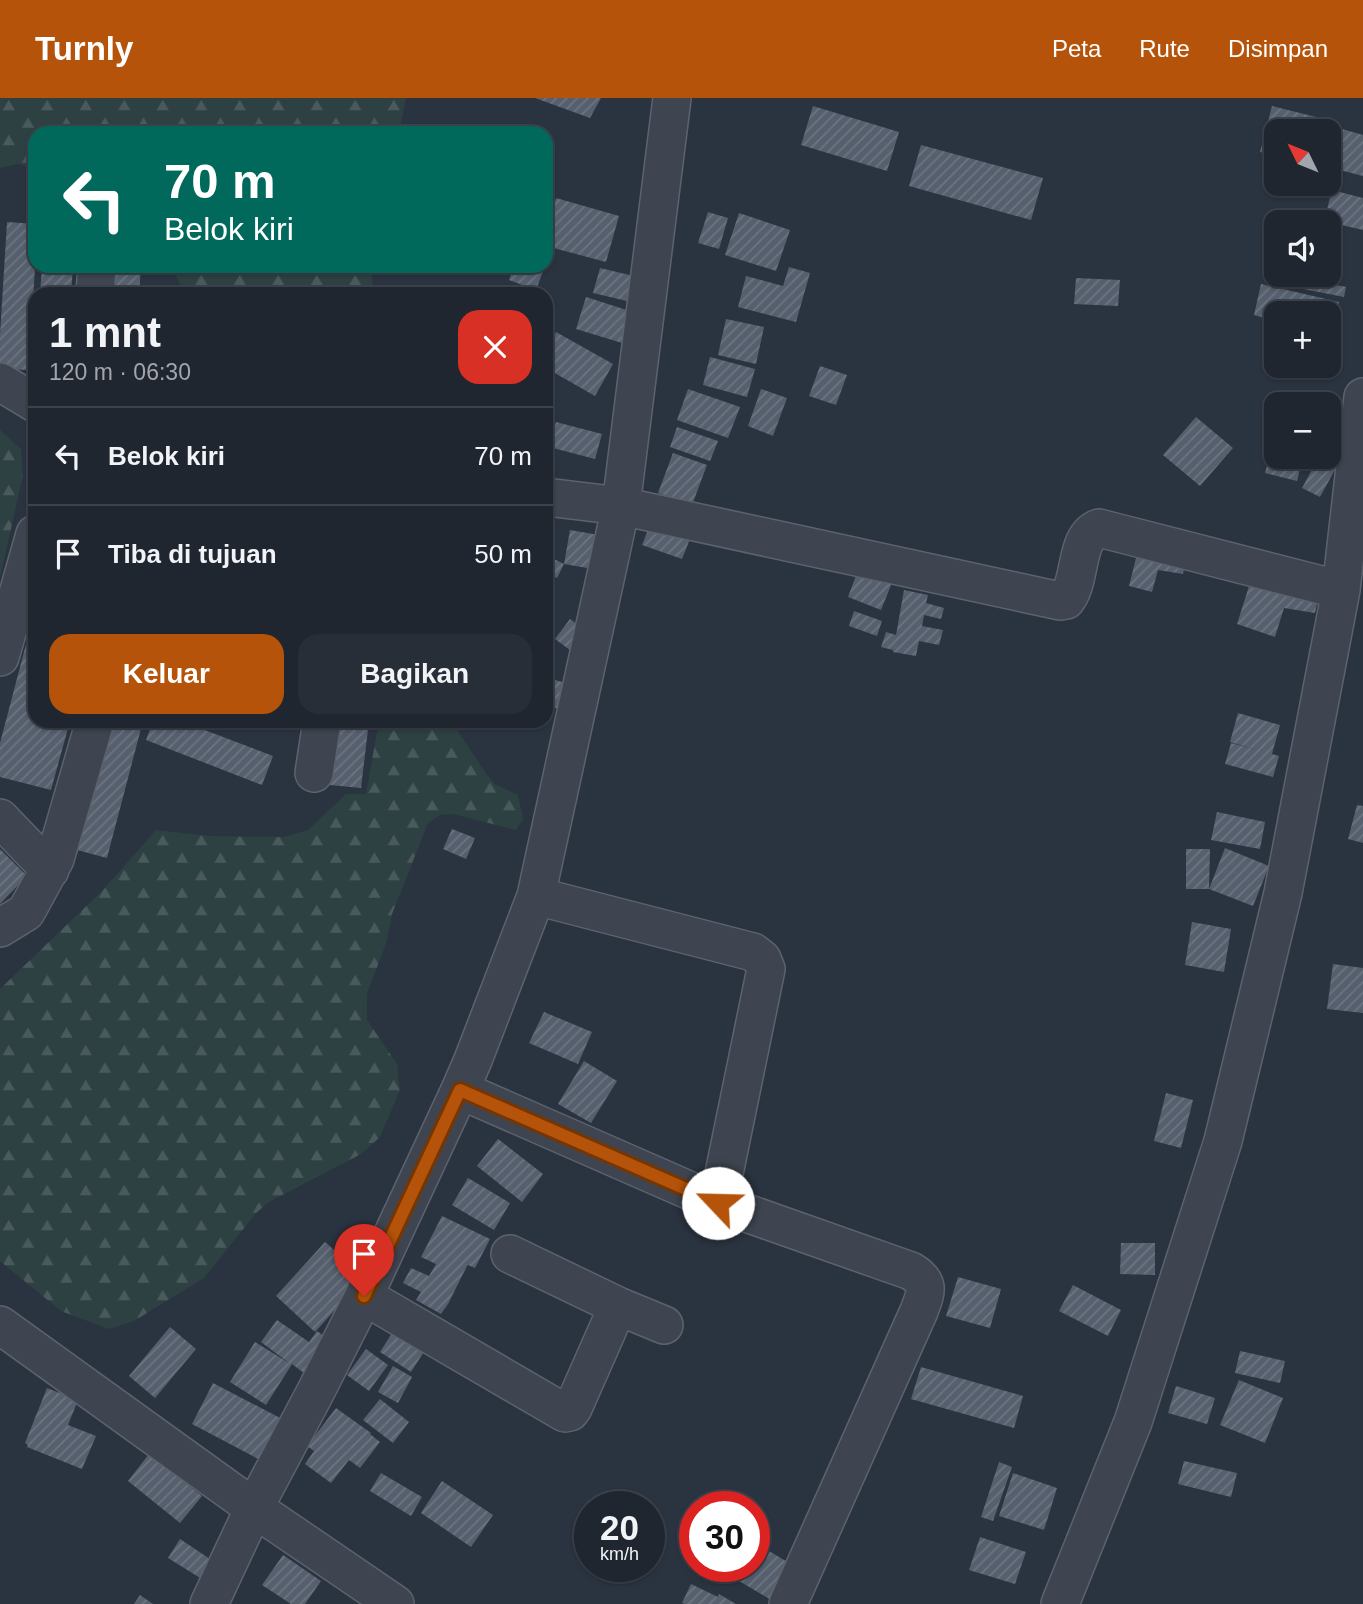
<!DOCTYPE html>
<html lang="id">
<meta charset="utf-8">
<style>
body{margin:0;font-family:Helvetica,sans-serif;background:#282e38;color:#f1f3f6;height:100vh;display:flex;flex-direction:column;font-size:26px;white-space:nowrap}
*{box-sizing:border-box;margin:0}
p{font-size:23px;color:#a2a5ab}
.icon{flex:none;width:38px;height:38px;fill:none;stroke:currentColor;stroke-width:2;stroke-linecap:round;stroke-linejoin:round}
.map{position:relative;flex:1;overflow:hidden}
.side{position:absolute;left:28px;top:189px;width:525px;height:441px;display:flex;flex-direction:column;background:#202630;border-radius:21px;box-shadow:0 2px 5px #0004,0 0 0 2px #3d434c}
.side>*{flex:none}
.hud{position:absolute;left:28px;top:28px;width:525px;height:147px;border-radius:21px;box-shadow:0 2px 5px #0004,0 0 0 2px #3d434c;background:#00695c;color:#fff;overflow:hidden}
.needle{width:46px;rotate:313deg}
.controls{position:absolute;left:1264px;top:21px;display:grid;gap:14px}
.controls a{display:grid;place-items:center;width:77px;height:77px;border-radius:14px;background:#202630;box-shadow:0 2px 5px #0004,0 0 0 2px #3d434c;font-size:35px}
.speed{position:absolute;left:574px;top:1393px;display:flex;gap:14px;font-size:35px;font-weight:700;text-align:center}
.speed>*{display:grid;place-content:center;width:91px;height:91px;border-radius:50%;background:#202630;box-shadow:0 2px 5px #0004,0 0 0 2px #3d434c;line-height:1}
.speed small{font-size:18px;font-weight:400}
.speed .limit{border:10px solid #d22;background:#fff;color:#111}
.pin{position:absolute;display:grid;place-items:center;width:60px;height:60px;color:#fff;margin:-72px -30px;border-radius:50% 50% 50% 0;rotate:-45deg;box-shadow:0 0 7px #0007}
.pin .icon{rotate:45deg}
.me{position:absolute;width:77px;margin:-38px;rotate:294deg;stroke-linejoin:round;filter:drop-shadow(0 0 5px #0008)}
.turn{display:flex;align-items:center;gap:24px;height:147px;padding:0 21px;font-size:32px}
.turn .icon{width:91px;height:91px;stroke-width:2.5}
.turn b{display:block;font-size:49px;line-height:60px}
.round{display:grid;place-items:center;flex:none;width:74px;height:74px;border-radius:21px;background:#282e38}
.head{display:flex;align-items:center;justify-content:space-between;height:119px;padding:0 21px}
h1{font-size:42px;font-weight:600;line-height:52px}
.cta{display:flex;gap:14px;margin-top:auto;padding:14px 21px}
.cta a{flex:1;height:80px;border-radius:21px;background:#b45309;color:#fff;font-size:28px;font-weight:600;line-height:80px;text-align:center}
.cta a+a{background:#282e38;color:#f1f3f6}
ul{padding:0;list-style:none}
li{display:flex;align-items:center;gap:21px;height:98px;padding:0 21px;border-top:2px solid #3d434c}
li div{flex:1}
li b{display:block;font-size:26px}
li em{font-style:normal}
header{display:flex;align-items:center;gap:42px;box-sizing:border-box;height:98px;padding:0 35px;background:#b45309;color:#fff}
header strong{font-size:33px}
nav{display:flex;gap:38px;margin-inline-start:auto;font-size:24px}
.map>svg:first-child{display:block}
</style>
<header>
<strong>Turnly</strong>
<nav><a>Peta</a><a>Rute</a><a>Disimpan</a></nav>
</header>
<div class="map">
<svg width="1363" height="1506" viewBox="0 0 1363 1506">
<defs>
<pattern id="forest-firs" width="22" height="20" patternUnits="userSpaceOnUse" patternTransform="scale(1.75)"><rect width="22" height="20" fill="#2d4042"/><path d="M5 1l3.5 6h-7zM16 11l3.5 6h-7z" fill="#4a5a5c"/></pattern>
<pattern id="building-hatch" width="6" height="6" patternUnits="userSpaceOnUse" patternTransform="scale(1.75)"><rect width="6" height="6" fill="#565f6d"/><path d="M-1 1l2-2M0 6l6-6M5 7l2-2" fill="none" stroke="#6c7480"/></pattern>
</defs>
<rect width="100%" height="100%" fill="#2a3340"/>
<path fill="url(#forest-firs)" d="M 0,0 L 406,0 L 399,35 L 35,35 L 35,70 L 18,66 L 0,70 Z
M 171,168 L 371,168 L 373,190 L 378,196 L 185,196 Z
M 0,332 L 21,351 L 23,377 L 0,480 Z
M 379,623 L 451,623 L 487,677 L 495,686 L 518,697 L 523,721 L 516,732 L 453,716 L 440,717 L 428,725 L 392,816 L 386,846 L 367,895 L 367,922 L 397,966 L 400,992 L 380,1039 L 361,1056 L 269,1104 L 256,1115 L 204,1180 L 134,1223 L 109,1231 L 61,1213 L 0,1163 L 0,891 L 103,792 L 156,732 L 209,738 L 284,739 L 308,732 L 346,696 L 366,696 Z"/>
<path fill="url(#building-hatch)" d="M 535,0 L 601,0 L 590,20 Z
M 813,8 L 899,34 L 887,73 L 801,47 Z
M 1272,8 L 1336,24 L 1329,51 L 1328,33 L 1276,33 L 1276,58 L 1260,54 Z
M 456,27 L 481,34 L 480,35 L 453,35 Z
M 1342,31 L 1363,37 L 1363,78 L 1332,70 Z
M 921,47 L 1043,80 L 1031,122 L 909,88 Z
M 1332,92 L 1363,100 L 1363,132 L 1324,123 Z
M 556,100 L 619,118 L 606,164 L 546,148 L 546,137 Z
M 708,114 L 728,120 L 719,151 L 698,145 Z
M 739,115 L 790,132 L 776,173 L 725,157 Z
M 7,124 L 35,126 L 35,168 L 29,272 L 0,271 L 0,237 Z
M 42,168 L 73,168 L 71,196 L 40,196 Z
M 110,168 L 141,168 L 139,196 L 109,196 Z
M 514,168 L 545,168 L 536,192 L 509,182 Z
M 789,169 L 810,175 L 796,224 L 738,209 L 746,178 L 783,188 Z
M 600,170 L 638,179 L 631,204 L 593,195 Z
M 1076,180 L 1120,182 L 1118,208 L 1074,206 Z
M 1305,181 L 1346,189 L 1344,199 L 1303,191 Z
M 1261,186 L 1339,204 L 1331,235 L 1328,235 L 1328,215 L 1276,215 L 1276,223 L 1254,217 Z
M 586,199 L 633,214 L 622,245 L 576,231 Z
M 726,221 L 764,229 L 756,266 L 718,257 Z
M 556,234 L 613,266 L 595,298 L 546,270 L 546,252 Z
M 710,259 L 755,271 L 747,299 L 703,287 Z
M 820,268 L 847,277 L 836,307 L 809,298 Z
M 688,291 L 740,309 L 728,340 L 677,322 Z
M 761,291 L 787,300 L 773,338 L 748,328 Z
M 1297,293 L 1331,299 L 1330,306 L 1294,306 Z
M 1328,309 L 1336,310 L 1334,322 L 1328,321 Z
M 1196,319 L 1233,350 L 1200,388 L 1163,357 Z
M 556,324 L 602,336 L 595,361 L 549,349 Z
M 677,329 L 718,343 L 710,363 L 670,349 Z
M 1275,336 L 1276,359 L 1303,359 L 1297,383 L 1265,375 Z
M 673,355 L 707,367 L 692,407 L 658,395 Z
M 1319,359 L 1325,359 L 1338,366 L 1320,399 L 1302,390 Z
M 650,427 L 690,441 L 682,461 L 642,447 Z
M 570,432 L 599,437 L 593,471 L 564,466 Z
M 1139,448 L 1186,459 L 1183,476 L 1158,472 L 1152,494 L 1129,488 Z
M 546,457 L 564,466 L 557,480 L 546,475 Z
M 860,467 L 894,480 L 881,512 L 848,499 Z
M 1250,485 L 1318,501 L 1315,515 L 1284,510 L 1275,539 L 1237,526 Z
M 904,492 L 928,497 L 926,505 L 944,510 L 941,521 L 924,517 L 922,528 L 943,532 L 939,547 L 919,543 L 916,558 L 893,554 L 893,552 L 881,549 L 886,534 L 896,537 Z
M 854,513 L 882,523 L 877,538 L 849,528 Z
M 34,516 L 35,623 L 70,623 L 51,692 L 0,679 L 0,645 Z
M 570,521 L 589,535 L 574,555 L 555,541 Z
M 546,538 L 555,541 L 546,566 Z
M 546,579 L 568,586 L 559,611 L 546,607 Z
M 1238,615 L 1280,627 L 1272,656 L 1279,658 L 1273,679 L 1225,666 L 1231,645 L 1254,651 L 1230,644 Z
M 111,623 L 143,623 L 107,760 L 77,752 Z
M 153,623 L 181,623 L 273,658 L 262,687 L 146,642 Z
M 338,623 L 369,623 L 361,690 L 330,687 Z
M 1357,707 L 1363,708 L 1363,745 L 1348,741 Z
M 1217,714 L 1265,724 L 1260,751 L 1211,742 Z
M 452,731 L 475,740 L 466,761 L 443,751 Z
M 1225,750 L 1269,768 L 1253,808 L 1209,791 Z
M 0,751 L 27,778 L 0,806 Z
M 1186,751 L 1210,751 L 1209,791 L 1186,791 Z
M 1192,824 L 1231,831 L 1224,874 L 1185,867 Z
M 1333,866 L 1363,870 L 1363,915 L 1327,911 Z
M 544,914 L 592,934 L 578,966 L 529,945 Z
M 584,963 L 617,983 L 591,1025 L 558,1006 Z
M 1166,995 L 1193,1002 L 1181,1050 L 1154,1043 Z
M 498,1041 L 543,1076 L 522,1104 L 477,1068 Z
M 468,1080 L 510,1105 L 494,1132 L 452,1107 Z
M 442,1118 L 490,1141 L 475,1170 L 468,1167 L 467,1168 L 448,1206 L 441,1216 L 416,1202 L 421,1194 L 403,1185 L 411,1170 L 429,1178 L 436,1166 L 421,1159 Z
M 325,1144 L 365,1179 L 315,1234 L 276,1198 Z
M 1121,1145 L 1155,1145 L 1155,1177 L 1120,1176 Z
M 958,1179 L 1001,1191 L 990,1230 L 946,1218 Z
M 1073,1187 L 1121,1212 L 1108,1238 L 1059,1213 Z
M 277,1222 L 309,1244 L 317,1233 L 328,1241 L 304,1275 L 292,1266 L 266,1307 L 230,1284 L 255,1244 L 289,1265 L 261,1244 Z
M 170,1229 L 196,1251 L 155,1300 L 129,1278 Z
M 394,1232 L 425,1252 L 411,1274 L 380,1254 Z
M 366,1251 L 388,1267 L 369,1293 L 347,1277 Z
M 1240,1253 L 1285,1263 L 1280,1285 L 1235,1275 Z
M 393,1268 L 412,1279 L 398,1305 L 378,1294 Z
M 921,1269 L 1023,1298 L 1014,1330 L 911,1301 Z
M 1239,1282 L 1283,1300 L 1265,1345 L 1220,1327 Z
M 213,1285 L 284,1322 L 262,1363 L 192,1326 Z
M 1176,1288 L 1215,1300 L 1207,1326 L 1168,1315 Z
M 47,1290 L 78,1302 L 68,1327 L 96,1338 L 82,1371 L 27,1349 L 28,1347 L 25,1345 Z
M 380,1301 L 409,1324 L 393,1345 L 363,1322 Z
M 336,1310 L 371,1335 L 370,1336 L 380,1344 L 360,1370 L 349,1362 L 331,1385 L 305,1366 L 314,1353 L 307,1348 Z
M 149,1356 L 202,1398 L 180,1425 L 128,1383 Z
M 1184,1363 L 1237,1375 L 1231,1399 L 1178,1386 Z
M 999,1364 L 1012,1369 L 993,1423 L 981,1419 Z
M 381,1375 L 422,1399 L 411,1418 L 370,1393 Z
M 1013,1375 L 1057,1390 L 1044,1432 L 999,1418 Z
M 442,1383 L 493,1417 L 471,1449 L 421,1415 Z
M 980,1439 L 1026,1454 L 1015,1486 L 969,1472 Z
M 180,1441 L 216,1465 L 205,1483 L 168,1460 Z
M 754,1444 L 794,1468 L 773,1503 L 729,1477 L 735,1468 L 754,1468 Z
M 283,1457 L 321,1483 L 305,1506 L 291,1506 L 262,1487 Z
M 691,1486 L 718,1499 L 719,1496 L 736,1506 L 685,1506 L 682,1505 Z
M 140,1497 L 153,1506 L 134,1506 Z"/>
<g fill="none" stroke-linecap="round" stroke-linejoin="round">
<g stroke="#5c636d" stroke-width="40">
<path id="minor" d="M 95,196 L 97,168
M 0,284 L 35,305
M 546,399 L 621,408 L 1060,503 L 1066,502 C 1082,483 1074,439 1099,430 L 1341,492
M 0,559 L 35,436
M 314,675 L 322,623
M 0,720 L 50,772
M 536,798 L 753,854 L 762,861 L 766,871 L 718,1105
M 0,830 L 26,814 L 55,761 L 95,623
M 460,992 L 718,1105 L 911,1173 C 931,1185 926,1194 919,1213 L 788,1506
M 510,1156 L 618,1208 L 664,1227
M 364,1198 L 565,1315 L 570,1314 L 573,1310 L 618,1208
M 0,1227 L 254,1410 L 395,1506
M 209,1506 L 254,1410 L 316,1293 L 364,1198 L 460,992 L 473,962 L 536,798 L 621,408 L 672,0
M 1060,1506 L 1133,1324 L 1223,1043 L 1283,795 L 1341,492 L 1363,299"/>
</g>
<use href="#minor" stroke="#3e4550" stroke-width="37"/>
</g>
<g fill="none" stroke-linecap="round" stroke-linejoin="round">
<g stroke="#753606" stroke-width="18">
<path id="route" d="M 364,1198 L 460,992 L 718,1105"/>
</g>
<use href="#route" stroke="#b45309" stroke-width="12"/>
</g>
</svg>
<div class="controls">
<a><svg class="needle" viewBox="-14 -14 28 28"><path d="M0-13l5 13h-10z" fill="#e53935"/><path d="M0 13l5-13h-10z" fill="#a2a5ab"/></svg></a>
<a><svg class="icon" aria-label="sound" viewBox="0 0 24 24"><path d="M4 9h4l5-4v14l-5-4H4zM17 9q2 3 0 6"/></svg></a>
<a>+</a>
<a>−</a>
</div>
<div class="speed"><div>20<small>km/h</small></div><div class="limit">30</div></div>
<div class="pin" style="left:364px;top:1198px;background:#d93025"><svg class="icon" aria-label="arrive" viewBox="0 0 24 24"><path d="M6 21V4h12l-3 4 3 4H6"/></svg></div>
<svg class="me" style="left:718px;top:1105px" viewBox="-20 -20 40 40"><circle r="19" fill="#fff"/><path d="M0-13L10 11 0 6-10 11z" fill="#b45309"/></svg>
<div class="hud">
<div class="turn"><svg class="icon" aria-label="left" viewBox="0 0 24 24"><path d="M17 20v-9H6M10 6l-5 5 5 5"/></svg><div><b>70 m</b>Belok kiri</div></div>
</div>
<section class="side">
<div class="head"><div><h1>1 mnt</h1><p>120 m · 06:30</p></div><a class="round" style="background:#d93025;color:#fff"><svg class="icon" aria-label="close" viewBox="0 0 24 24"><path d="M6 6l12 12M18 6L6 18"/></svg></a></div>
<ul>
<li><svg class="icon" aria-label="left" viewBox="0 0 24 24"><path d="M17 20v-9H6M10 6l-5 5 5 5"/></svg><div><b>Belok kiri</b></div><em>70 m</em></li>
<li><svg class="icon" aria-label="arrive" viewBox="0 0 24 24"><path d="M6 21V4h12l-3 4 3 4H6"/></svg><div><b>Tiba di tujuan</b></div><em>50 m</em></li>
</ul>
<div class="cta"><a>Keluar</a><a>Bagikan</a></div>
</section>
</div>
